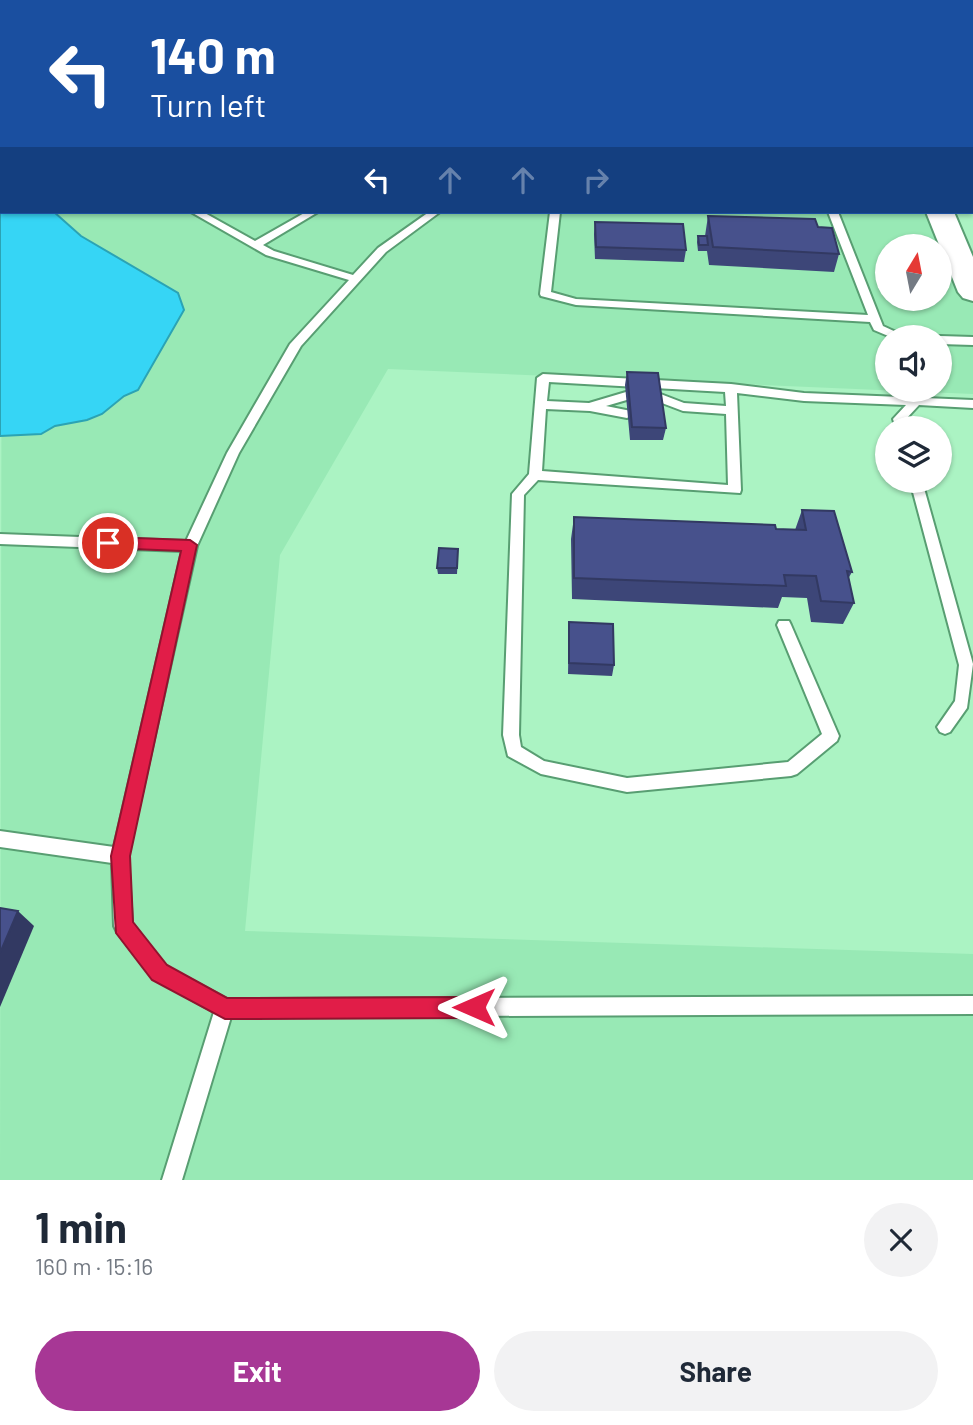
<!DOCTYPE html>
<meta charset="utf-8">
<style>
body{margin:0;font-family:Barlow,sans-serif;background:#f2f2f3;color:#1f2937;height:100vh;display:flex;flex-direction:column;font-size:26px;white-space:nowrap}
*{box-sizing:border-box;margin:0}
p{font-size:23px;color:#747a83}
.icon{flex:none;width:38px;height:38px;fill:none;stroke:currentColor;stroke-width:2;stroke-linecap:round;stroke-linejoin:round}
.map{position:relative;height:1180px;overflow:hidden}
.details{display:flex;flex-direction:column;background:#fff;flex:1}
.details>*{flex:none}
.hud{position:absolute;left:0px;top:0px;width:973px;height:214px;box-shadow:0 2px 5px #0004;background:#1a4fa0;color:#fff;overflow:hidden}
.needle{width:46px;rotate:10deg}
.fabs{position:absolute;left:875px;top:234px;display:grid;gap:14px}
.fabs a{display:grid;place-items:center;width:77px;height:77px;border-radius:50%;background:#fff;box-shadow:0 2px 5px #0004;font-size:35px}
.pin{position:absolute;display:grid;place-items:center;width:60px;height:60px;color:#fff;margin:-30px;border:4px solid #fff;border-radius:50%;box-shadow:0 2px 7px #0007}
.me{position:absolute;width:77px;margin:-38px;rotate:270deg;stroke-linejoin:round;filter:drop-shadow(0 0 5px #0008)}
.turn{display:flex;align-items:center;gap:24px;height:147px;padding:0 35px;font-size:32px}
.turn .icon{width:91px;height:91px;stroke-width:2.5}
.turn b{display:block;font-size:49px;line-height:60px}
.lanes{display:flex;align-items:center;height:66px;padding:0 35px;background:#0003;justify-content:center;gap:35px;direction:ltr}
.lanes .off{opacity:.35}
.round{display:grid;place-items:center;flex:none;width:74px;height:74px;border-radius:37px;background:#f2f2f3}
.headline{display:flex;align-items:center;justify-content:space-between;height:119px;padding:0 35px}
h1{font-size:42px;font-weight:700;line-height:52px}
.action{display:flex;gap:14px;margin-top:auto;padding:14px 35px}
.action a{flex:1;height:80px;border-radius:42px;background:#a73795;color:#fff;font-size:28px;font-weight:700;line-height:80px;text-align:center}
.action a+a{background:#f2f2f3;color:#1f2937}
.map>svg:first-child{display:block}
</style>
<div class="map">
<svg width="973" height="1180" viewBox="0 0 973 1180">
<rect width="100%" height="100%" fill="#abf3c3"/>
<path fill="#98e9b5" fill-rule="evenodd" d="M 341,0 L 691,0 L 693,2 L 337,2 Z
M 2,129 L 2,212 L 930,212 L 973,295 L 973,394 L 388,369 L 280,555 L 245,931 L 973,954 L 973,1180 L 0,1180 ZM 887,247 L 940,247 L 940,299 L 887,299 ZM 887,338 L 940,338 L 940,390 L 887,390 Z"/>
<path fill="#36d5f5" stroke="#2ba3b4" stroke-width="2" d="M 0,198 L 2,212 L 54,212 L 81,236 L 178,293 L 184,310 L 138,390 L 124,396 L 102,414 L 87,420 L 55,426 L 41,434 L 0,436 Z"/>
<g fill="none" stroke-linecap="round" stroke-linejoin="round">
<g stroke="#589e72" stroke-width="4">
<path id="service" d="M 347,0 L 357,0 L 345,2 Z
M 678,0 L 687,0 L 676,2 Z
M 750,0 L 761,0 L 748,2 Z
M 191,212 L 203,212 L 255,241 L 306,212 L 318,212 L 263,245 L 274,251 L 353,275 L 378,248 L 429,212 L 440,212 L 386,252 L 301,346 L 239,453 L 197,546 L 128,856 L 132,923 L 165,966 L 227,999 L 973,996 L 973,1014 L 231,1017 L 182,1180 L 162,1180 L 214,1012 L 153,978 L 117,932 L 114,926 L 112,863 L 0,847 L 0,831 L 114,847 L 182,551 L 0,544 L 0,534 L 186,541 L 227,453 L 290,344 L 349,280 L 266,255 Z
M 550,212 L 560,212 L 551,292 L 576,299 L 868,315 L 828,212 L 838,212 L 883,326 L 909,338 L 893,338 L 874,330 L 870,322 L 576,305 L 541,296 L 540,294 Z
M 940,336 L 973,337 L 973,345 L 940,344 L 940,338 L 936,338 Z
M 543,374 L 731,384 L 804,393 L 973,400 L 973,408 L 919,405 L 905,420 L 908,429 L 896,429 L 893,419 L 906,405 L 804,401 L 737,393 L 741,490 L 740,493 L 538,480 L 524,495 L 519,735 L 521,747 L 544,761 L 627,778 L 788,762 L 822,734 L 777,625 L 779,621 L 789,621 L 791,625 L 839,736 L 837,741 L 797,774 L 791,776 L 627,792 L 541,774 L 508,756 L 503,735 L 512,494 L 529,474 L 537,378 ZM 549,382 L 725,392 L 726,406 L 684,403 L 658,393 L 652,397 L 654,400 L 683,411 L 726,414 L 728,485 L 542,471 L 546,409 L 590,411 L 627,418 L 633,414 L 631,411 L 606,406 L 630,399 L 630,393 L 626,392 L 589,403 L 547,401 Z
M 910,481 L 922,481 L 973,664 L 967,708 L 950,732 L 945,734 L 940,732 L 937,727 L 955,701 L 959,665 Z"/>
</g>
<g stroke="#589e72" stroke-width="4">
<path id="minor" d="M 848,0 L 894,0 L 895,2 L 850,2 Z
M 973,1 L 973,11 L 971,11 L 970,2 Z"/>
</g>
<g stroke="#589e72" stroke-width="4">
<path id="secondary" d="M 846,0 L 866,0 L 867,2 L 846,2 Z
M 926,212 L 954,212 L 973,257 L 973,301 L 963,298 L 958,292 Z"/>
</g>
<g stroke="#fff" stroke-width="4">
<path id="motorway" d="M 943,0 L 963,0 L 963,2 L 943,2 Z
M 971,40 L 973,41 L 973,58 L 971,57 Z"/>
</g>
<use href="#service" fill="#fff" fill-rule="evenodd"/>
<use href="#minor" fill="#fff" fill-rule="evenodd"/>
<use href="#secondary" fill="#fff" fill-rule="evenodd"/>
<use href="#motorway" fill="#c45db1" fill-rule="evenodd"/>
<path stroke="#22442f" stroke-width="3.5" stroke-dasharray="9 4.5" stroke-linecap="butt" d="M 224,2 L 228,0"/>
</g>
<path fill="#3d4678" d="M 708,216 L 818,227 L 839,254 L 834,272 L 709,265 L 707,251 L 698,251 L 697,242 L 698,236 L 705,236 Z
M 595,222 L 686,250 L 684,262 L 595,259 L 594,234 Z
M 627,372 L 666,428 L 663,440 L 630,440 L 625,385 Z
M 802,510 L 852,572 L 848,579 L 854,603 L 843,624 L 811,622 L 807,598 L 782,597 L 778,608 L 572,599 L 571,539 L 574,517 L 795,530 Z
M 458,555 L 457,574 L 438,574 L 437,568 Z
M 569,622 L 614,665 L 612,676 L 568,674 Z"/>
<path fill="#323962" d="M 18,911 L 34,926 L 0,1007 L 0,953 Z"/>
<path fill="#47518c" stroke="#323962" stroke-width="2" d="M 708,216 L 815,219 L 818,227 L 832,228 L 839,254 L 713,247 Z
M 595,222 L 683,224 L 686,250 L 596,247 Z
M 698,236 L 707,236 L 708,245 L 699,245 Z
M 627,372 L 658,373 L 666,428 L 632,427 Z
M 802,510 L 834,511 L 852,572 L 847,571 L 854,603 L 821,601 L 816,576 L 784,575 L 786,586 L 574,578 L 574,517 L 775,525 L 776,529 L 806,530 Z
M 439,548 L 458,549 L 457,568 L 437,568 Z
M 569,622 L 613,624 L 614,665 L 569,663 Z
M 0,908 L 18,911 L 0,953 Z"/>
<path fill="#e11d48" stroke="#92132f" stroke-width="2" d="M 108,537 L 190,540 L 197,545 L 130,856 L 133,922 L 167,965 L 227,998 L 474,997 L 482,1000 L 485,1007 L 482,1015 L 474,1018 L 225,1019 L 152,980 L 116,933 L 111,856 L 181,551 L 108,548 L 101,543 Z"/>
</svg>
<div class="fabs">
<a><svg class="needle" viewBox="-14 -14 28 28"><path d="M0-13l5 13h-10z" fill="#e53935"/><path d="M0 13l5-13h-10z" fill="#747a83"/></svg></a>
<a><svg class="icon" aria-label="sound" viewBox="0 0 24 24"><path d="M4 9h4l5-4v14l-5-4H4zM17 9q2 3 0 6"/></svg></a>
<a><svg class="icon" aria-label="layers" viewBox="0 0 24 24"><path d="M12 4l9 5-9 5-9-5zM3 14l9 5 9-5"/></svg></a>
</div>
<div class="pin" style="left:108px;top:543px;background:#d93025"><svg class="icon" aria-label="arrive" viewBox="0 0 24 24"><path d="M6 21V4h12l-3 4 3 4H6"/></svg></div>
<svg class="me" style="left:474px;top:1007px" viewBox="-20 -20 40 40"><path d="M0-17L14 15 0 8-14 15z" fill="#e11d48" stroke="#fff" stroke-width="4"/></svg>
<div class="hud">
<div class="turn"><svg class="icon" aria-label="left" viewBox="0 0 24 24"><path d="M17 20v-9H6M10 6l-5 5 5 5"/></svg><div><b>140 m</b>Turn left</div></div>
<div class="lanes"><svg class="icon" aria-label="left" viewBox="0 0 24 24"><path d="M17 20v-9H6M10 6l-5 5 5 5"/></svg><svg class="icon off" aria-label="ahead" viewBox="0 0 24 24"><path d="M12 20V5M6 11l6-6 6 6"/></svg><svg class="icon off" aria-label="ahead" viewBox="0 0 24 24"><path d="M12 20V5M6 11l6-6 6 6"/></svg><svg class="icon off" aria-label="right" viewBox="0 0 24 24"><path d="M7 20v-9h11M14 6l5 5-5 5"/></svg></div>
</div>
</div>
<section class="details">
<div class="headline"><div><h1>1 min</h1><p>160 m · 15:16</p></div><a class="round"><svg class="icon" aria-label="close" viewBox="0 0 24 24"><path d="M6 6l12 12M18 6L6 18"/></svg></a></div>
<div class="action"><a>Exit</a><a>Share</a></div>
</section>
